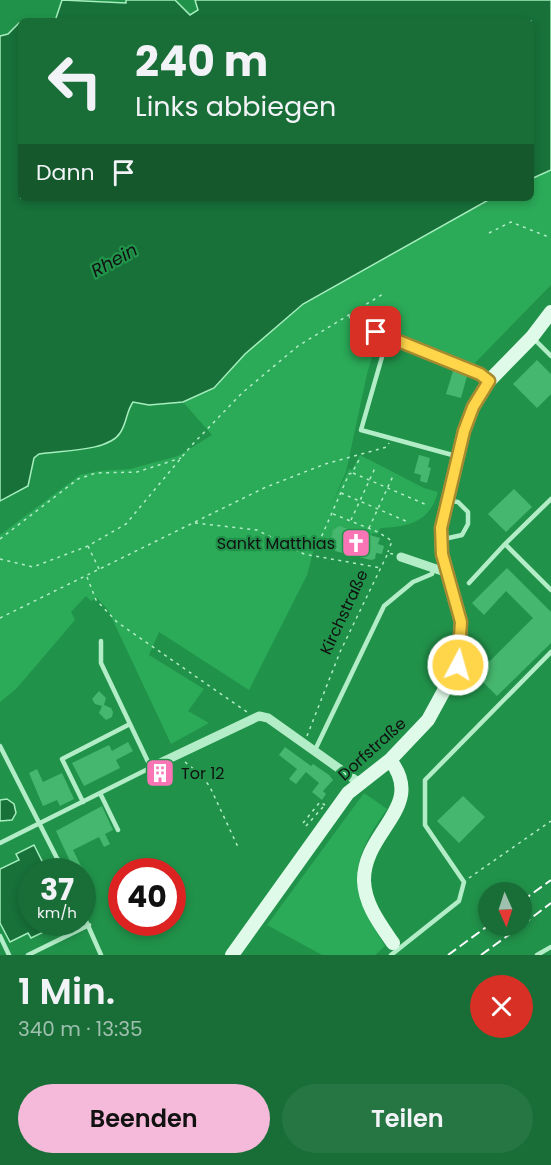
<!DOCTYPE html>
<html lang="de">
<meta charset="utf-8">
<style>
body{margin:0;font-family:Poppins,sans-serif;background:#267643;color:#f1f3f6;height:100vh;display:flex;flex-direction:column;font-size:22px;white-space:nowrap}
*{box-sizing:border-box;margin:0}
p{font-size:20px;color:#9fc0ae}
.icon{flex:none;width:33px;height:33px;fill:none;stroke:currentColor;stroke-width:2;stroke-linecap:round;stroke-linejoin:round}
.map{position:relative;height:955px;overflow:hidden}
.side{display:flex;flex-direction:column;background:#196e38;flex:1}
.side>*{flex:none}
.hud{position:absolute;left:18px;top:18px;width:516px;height:183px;border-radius:9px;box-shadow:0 3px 9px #0003;background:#196e38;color:#f1f3f6;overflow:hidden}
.needle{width:39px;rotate:177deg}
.buttons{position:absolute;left:478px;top:882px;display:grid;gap:12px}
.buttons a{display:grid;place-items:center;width:54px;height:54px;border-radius:50%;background:#196e38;box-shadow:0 3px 9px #0003;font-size:30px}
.speed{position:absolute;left:18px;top:858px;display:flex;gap:12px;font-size:30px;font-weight:700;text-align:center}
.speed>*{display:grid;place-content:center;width:78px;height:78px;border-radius:50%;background:#196e38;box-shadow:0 3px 9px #0003;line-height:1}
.speed small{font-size:15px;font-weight:400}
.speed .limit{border:9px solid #d22;background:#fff;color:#111}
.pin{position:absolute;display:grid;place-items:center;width:51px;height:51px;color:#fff;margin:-26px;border-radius:12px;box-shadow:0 3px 9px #0006}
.me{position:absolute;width:66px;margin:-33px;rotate:6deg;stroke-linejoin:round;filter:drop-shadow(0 0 4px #0008)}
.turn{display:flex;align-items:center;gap:21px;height:126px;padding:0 18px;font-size:27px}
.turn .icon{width:78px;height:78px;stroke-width:2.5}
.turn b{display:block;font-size:42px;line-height:51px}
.then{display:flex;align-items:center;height:57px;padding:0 18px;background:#0003;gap:12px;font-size:22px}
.round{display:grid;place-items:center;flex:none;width:63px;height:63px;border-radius:32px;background:#267643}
.head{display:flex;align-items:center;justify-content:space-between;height:102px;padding:0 18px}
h1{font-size:36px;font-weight:600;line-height:45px}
.button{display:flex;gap:12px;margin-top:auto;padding:12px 18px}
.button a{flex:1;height:69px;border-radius:36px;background:#f5bad9;color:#111;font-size:24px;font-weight:600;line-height:69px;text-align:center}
.button a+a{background:#267643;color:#f1f3f6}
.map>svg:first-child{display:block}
</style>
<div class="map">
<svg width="551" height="955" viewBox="0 0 551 955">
<rect width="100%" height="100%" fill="#21924a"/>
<path fill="#2baa58" d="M 551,170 L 551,285 L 474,364 L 381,327 L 367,374 L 346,472 L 331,506 L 349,469 L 352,470 L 360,455 L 424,488 L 438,492 C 430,522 408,527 380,528 L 378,534 L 372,533 L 371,535 L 343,527 L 332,534 L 332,545 L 336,549 L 332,551 L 328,546 L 316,541 L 307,575 L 249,690 L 159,632 L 149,655 L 204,689 L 188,711 L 209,723 L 171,744 L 108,610 L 97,598 L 91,601 L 86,596 L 71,612 L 75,620 L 16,689 L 0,702 L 0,535 L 80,475 L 98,471 L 130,469 L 178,456 L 212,435 L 183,402 L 214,388 L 245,354 L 303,304 L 492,198 L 531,198 L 531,179 Z
M 364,793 L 387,809 C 346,867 350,887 385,946 L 375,955 L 322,955 L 267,925 Z"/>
<path fill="#177139" stroke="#a7eebf" stroke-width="1.5" d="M 62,0 L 126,3 L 126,0 L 175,0 L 190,15 L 198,10 L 195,0 L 551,0 L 551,170 L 531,179 L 531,21 L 55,21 Z
M 19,23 L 21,23 L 21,198 L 492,198 L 303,304 L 245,354 L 214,388 L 183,402 L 149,405 L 133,402 C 126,412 127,423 120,433 C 108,452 60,450 39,454 L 34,458 L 28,486 L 0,501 L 0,36 L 8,34 Z
M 7,799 L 14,804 L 16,813 L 12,820 L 0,821 L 0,800 Z
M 34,845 L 47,871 L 32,872 L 32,922 L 49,923 L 52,928 L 31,938 L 28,933 L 10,942 L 0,923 L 0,869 L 19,860 L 16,854 Z"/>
<path fill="#46b76e" d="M 537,360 L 551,374 L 551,394 L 537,408 L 513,384 Z
M 453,371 L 467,376 L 461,398 L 446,394 Z
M 419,455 L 430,458 L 428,467 L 431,468 L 427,483 L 420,481 L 421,475 L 414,473 Z
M 514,489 L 532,507 L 506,532 L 488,514 Z
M 339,526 L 380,538 L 378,544 L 384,546 L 382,554 L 376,553 L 375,559 L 371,560 L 335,551 L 331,539 L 333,530 Z
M 507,568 L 551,612 L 551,643 L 497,696 L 476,675 L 533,618 L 506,591 L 484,615 L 472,603 Z
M 99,691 L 106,698 L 104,705 L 111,708 L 113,712 L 112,717 L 106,720 L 99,713 L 102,706 L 95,704 L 92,699 Z
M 128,742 L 133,751 L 116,760 L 120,768 L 84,786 L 72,763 L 109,745 L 112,751 Z
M 285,747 L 311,766 L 313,764 L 329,775 L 333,780 L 323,791 L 326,794 L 322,800 L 312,792 L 319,783 L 306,772 L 296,784 L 289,779 L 297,769 L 279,755 Z
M 37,769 L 43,782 L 62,773 L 74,799 L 60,806 L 57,800 L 43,806 L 29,773 Z
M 463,796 L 485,817 L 459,843 L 437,821 Z
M 102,806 L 113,830 L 105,834 L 110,844 L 104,847 L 99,837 L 73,850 L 84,872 L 75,872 L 56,831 Z"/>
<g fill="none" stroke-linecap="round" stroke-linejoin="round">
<path stroke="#b3edc8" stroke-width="1.5" stroke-dasharray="3 4.5" stroke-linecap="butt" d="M 489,233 L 511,222 L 551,238
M 349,316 L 354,323 L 369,329
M 353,473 L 427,505
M 341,493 L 408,522
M 333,514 L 378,532 L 392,541 L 388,552
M 351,520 L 376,466
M 195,523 L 257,530 L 304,554 L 381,568
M 369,528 L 393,476
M 0,539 L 78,479 L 96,473 L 137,472 L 181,458
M 330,544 L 320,540 L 349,474 L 352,473 L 360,458
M 88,546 L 99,569
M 0,559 L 33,567 L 88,546 L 126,524 L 191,446 L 242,393 L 298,346 L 383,294
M 87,577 L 96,600 L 117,622 L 247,712
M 0,618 L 264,488 L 325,464 L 387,447 L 389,443
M 307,736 L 340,652 L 388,553 L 393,554
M 185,762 L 202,776 L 210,787 L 238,847
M 303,823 L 320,802 L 325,805
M 306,826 L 323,807
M 469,878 L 551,821"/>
<path stroke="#b3edc8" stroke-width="4.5" d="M 376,332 L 487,379
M 388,336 L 361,430 L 456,456
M 534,339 L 551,356
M 551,499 L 505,544 L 551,590
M 444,539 L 462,535 L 468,524 L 468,512 L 458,502 L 450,501
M 469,583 L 505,544
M 101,641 L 101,663 L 151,768
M 0,746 L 64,872
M 315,750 L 384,606 L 413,582 L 432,574 L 434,568
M 100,793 L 118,830
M 83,802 L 62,759 L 130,724
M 0,843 L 160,763
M 82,912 L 101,955
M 0,936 L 9,955
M 28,955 L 89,925
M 391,955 L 459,901 L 464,882 L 425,825 L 425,780 L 551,652
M 537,955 L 551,947"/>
<path stroke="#b3edc8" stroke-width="9" d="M 401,557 L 448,573
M 160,763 L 259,716 L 268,718 L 358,782"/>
<path stroke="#e0fae9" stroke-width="14" d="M 390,760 C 427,807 363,831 364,881 C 365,905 380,924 393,943
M 232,955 L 348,793 L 390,760 L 428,720 L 458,665 L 461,622 L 442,554 L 441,528 L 464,431 L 473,407 L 489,381 L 532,337 L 551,312"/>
<path stroke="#fff" stroke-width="2" stroke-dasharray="10 4.5" stroke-linecap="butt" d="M 522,901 L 551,880
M 522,925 L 551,903
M 448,955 L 489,925
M 481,955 L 521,926"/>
</g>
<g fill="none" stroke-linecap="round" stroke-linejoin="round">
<g stroke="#a68a30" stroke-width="15">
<path id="route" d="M 376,332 L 480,374 L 489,381 L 473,407 L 464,431 L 441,528 L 442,554 L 461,622 L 458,665"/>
</g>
<use href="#route" stroke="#ffd54a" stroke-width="10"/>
</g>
<defs>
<g id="church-square" transform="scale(1.5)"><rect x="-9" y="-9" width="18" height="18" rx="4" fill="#f975b6" stroke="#21924a"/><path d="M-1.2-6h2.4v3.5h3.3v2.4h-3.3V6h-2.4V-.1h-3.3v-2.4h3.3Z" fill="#fff"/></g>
<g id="building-square" transform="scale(1.5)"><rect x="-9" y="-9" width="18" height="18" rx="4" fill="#f975b6" stroke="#21924a"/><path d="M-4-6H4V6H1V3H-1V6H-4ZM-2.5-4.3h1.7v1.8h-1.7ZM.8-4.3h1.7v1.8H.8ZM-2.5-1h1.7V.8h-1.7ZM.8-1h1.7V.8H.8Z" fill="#fff"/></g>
</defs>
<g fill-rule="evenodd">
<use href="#church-square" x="356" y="543"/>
<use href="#building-square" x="160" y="773"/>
</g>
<g text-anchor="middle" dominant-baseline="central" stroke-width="4.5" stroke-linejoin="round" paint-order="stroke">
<g font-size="16" fill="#111" stroke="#21924a" text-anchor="end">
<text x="335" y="543">Sankt Matthias</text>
<text x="181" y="773" text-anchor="start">Tor 12</text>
</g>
<g font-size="16" fill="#111" stroke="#21924a">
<text transform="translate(344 612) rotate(-65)">Kirchstraße</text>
<text transform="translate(372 749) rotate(-42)">Dorfstraße</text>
</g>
<g font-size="18" font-style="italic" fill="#111" stroke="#21924a">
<text transform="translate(114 260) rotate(-29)">Rhein</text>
</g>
</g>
</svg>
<div class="buttons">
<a><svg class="needle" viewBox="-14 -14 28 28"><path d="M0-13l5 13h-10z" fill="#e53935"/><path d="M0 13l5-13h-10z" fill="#9fc0ae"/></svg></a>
</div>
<div class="speed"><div>37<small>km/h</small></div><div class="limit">40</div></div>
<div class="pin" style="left:376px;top:332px;background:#d93025"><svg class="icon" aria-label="arrive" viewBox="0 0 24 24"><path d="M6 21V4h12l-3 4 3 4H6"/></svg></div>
<svg class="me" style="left:458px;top:665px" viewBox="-20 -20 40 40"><circle r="17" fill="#ffd54a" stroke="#fff" stroke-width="3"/><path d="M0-11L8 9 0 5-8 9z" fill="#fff"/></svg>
<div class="hud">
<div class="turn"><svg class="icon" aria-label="left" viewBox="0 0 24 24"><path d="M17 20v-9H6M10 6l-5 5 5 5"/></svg><div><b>240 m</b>Links abbiegen</div></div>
<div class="then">Dann<svg class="icon" aria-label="arrive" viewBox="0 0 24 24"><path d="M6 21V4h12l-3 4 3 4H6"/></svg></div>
</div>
</div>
<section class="side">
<div class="head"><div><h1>1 Min.</h1><p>340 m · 13:35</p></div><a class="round" style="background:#d93025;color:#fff"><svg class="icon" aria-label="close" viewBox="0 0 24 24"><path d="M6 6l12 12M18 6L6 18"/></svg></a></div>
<div class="button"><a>Beenden</a><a>Teilen</a></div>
</section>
